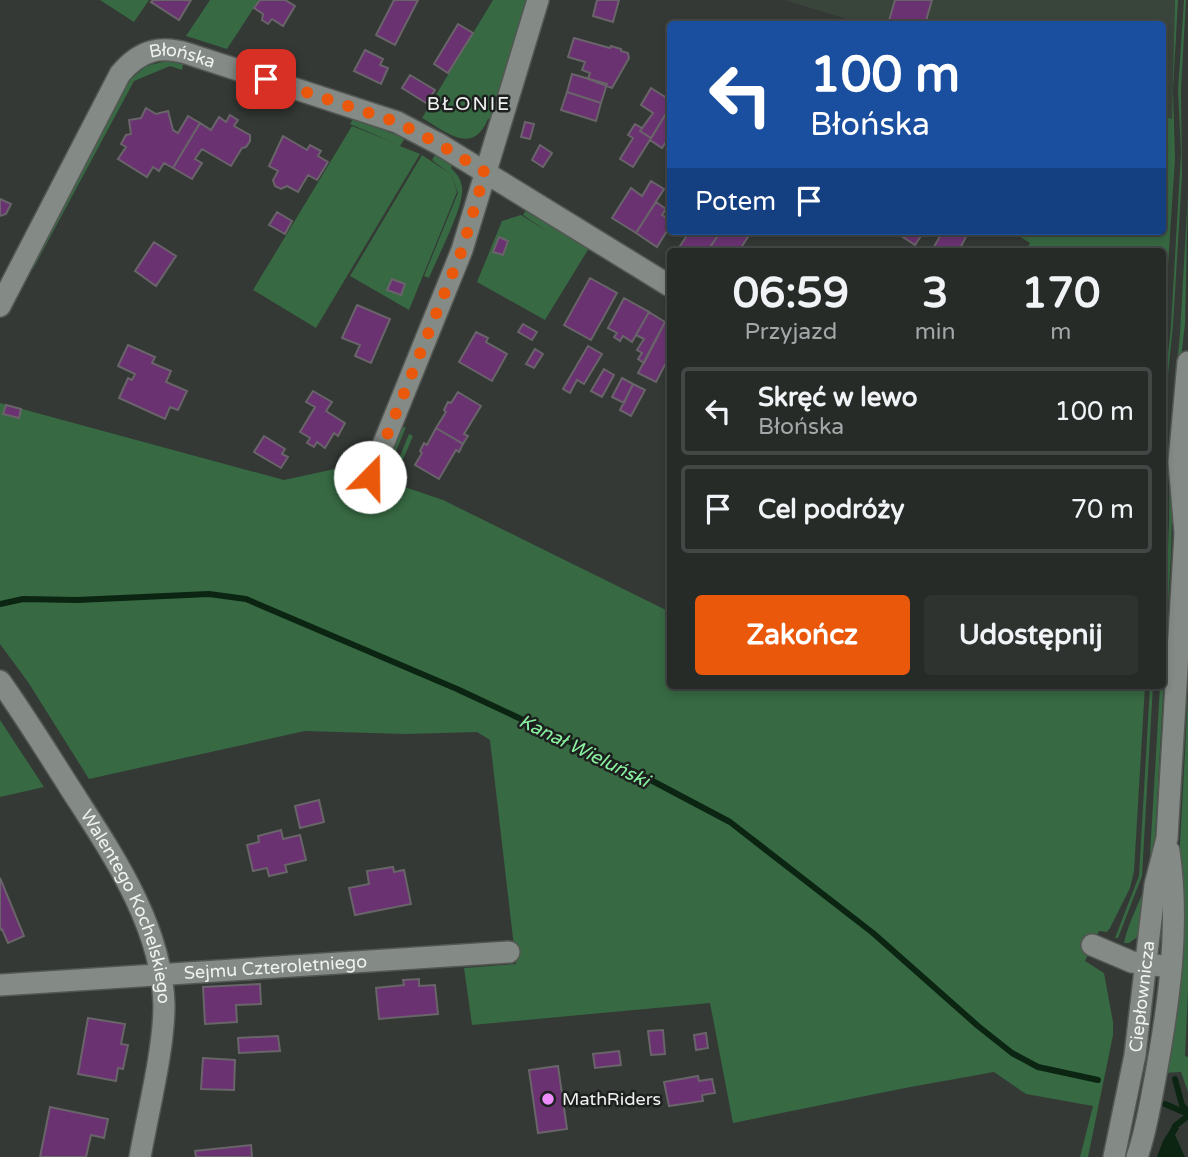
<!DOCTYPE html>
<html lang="pl">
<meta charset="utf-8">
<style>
body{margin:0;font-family:"Varela Round",sans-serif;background:#2f3330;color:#f1f3f6;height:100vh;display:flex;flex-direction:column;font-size:26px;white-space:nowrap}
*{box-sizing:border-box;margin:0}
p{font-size:23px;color:#a4a7a8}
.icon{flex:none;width:38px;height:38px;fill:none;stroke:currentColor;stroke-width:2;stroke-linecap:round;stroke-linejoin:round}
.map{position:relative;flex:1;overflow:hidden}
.side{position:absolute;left:667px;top:248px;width:499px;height:441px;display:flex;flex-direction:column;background:#272b28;border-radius:7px;box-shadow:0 4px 10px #0003,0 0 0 2px #434745}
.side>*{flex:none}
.top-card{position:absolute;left:667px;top:21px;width:499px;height:214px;border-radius:7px;box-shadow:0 4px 10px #0003,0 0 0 2px #434745;background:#1a4fa0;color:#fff;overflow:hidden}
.pin{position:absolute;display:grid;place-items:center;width:60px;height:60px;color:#fff;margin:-30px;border-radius:14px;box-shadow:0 4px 10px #0006}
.me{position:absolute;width:77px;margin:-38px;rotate:22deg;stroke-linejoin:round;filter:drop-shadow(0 0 5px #0008)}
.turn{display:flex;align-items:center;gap:24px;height:147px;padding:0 28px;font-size:32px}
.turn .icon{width:91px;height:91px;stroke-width:2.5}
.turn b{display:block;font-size:49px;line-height:60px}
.then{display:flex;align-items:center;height:66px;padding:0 28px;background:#0003;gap:14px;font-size:26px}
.eta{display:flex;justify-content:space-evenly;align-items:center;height:119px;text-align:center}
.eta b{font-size:42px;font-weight:700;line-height:49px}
.button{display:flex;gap:14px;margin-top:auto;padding:14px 28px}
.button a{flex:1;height:80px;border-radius:7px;background:#ea580c;color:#fff;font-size:28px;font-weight:700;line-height:80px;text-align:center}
.button a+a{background:#2f3330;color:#f1f3f6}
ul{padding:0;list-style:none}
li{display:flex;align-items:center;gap:21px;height:88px;margin:0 14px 10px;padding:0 14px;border:4px solid #434745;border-radius:7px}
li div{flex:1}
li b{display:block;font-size:26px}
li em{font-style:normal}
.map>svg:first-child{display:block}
</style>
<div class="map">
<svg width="1188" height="1157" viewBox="0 0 1188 1157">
<rect width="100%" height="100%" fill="#343935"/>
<path fill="#39443b" d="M 784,0 L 1175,0 L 1172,119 L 1162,116 L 1162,24 L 863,24 Z"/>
<path fill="#376943" d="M 100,0 L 149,0 L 134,22 Z
M 210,0 L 259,0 L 227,49 L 186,36 Z
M 493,0 L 527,0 L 491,119 L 488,119 C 473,156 446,132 422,118 Z
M 1175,0 L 1178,0 L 1173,90 L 1175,159 L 1162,356 L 1162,252 L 1025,252 L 1030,243 L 1011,231 L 1162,231 L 1162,116 L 1172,119 Z
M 1184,0 L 1186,0 L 1181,89 L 1182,176 L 1173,325 L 1165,405 L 1162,411 L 1171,326 L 1181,153 L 1178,90 Z
M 167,61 L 183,64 L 182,70 L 170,66 L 134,81 L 33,269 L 31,268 L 129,81 L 146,66 Z
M 353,119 L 405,138 L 400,146 L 420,154 L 316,328 L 253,290 L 352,126 L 399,145 L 350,124 Z
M 422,155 L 449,173 L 432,160 L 435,155 L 452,165 L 451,168 C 457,174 461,179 462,187 C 465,206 437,258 429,278 L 424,276 L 458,193 L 451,173 L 457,192 L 409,310 L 350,276 Z
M 1188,192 L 1185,324 L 1173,426 L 1171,425 L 1180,334 Z
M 526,210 L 589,248 L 545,320 L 477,282 L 502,221 L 521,215 L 548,232 L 523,215 Z
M 0,403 L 284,480 L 344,467 L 379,478 L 400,428 L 406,427 L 384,480 L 390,481 L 409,434 L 413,436 L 393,483 L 443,500 L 670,612 L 670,686 L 1145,686 L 1134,871 L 1130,888 L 1110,928 L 1107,932 L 1099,931 L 1085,961 L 1104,973 L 1113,1022 L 1113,1035 L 1088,1157 L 1080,1157 L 1093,1106 L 1026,1094 L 994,1072 L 905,1088 L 733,1123 L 710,1003 L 472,1025 L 464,968 L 516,964 L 490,740 L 477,732 L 405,734 L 305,731 L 89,779 L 28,682 L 0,644 Z
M 1170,439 L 1174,439 L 1171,554 L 1155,838 L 1140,935 L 1129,943 L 1124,943 C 1129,918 1144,897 1149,872 L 1160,686 L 1162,686 L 1169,523 Z
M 1150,686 L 1153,686 L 1142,876 L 1118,938 L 1115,938 L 1139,876 Z
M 1188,696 L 1188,992 L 1185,1056 L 1188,1057 L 1188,1092 L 1181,1072 L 1162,1073 L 1179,863 Z
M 0,720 L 44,787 L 0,797 Z"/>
<path fill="#0b2512" d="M 1173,1125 L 1179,1128 L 1175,1135 L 1185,1157 L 1157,1157 L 1163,1141 Z"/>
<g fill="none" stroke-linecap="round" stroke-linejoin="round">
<path stroke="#0b2512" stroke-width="6" d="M 0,604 L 23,599 L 77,600 L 209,594 L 246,599 L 457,689 L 645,777 L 730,822 L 873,933 L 978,1026 L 1012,1053 L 1038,1067 L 1098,1080
M 1175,1079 L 1182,1105 L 1188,1112
M 1165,1104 L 1188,1114
M 1173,1132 L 1175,1126 L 1188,1116"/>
</g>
<path fill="#6b3272" stroke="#696469" stroke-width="2" d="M 153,0 L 191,0 L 179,20 L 151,2 Z
M 260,0 L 285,0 L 295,6 L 283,26 L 272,19 L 268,24 L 262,20 L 263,14 L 254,8 Z
M 394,0 L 418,0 L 395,45 L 376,35 Z
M 597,0 L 619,0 L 613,22 L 593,16 Z
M 895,0 L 932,0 L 925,24 L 888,24 Z
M 458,24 L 473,33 L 448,73 L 434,64 Z
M 574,38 L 610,48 L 611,46 L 621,49 L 621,51 L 628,53 L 629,58 L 612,88 L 588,79 L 590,73 L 582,70 L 585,62 L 568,57 Z
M 365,50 L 383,59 L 380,65 L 388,68 L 381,84 L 354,71 Z
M 572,74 L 607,84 L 601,103 L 567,92 Z
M 410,75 L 435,90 L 426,103 L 402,88 Z
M 651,88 L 670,100 L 670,107 L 651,138 L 640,131 L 653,113 L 641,105 Z
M 567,92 L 601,103 L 596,121 L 561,110 Z
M 670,107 L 670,136 L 662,148 L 650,140 Z
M 146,108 L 156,114 L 168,111 L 173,130 L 178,133 L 188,116 L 200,123 L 173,168 L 164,163 L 159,171 L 153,167 L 147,177 L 118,159 L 126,147 L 121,144 L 126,135 L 131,134 L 129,120 L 141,118 Z
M 230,115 L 238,120 L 234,126 L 250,135 L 250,141 L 246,147 L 242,148 L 231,166 L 202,149 L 195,159 L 202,163 L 192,179 L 173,168 L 200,123 L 211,130 L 219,117 L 226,122 Z
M 525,122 L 534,124 L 530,139 L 521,137 Z
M 635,124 L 642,128 L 640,131 L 651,138 L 633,167 L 620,159 L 633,138 L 628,135 Z
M 283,136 L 307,150 L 310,145 L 321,151 L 318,156 L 328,162 L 317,180 L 308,175 L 298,192 L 287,186 L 281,189 L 275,186 L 273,180 L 278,171 L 269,166 Z
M 540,145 L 552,153 L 543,167 L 532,160 Z
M 651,181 L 664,189 L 636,233 L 612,218 L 631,188 L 642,196 Z
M 0,199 L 11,204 L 6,214 L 0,216 Z
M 656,202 L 666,209 L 662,215 L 670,220 L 670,226 L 657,247 L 636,233 Z
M 277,212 L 292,221 L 285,234 L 269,225 Z
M 690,231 L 697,234 L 699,231 L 714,231 L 719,234 L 707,252 L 676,252 Z
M 721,231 L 752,231 L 738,252 L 717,252 L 710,247 Z
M 894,231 L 924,231 L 915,245 Z
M 943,231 L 954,231 L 966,237 L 958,252 L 931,252 Z
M 499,237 L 508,241 L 503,255 L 493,252 Z
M 154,242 L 176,256 L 156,286 L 135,271 Z
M 590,278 L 617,293 L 591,340 L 564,325 Z
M 392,279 L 405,284 L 401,295 L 387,290 Z
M 624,298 L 649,312 L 632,342 L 623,336 L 620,341 L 614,337 L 617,333 L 608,328 Z
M 357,305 L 390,319 L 371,363 L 355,356 L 360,345 L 342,338 Z
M 649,312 L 665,322 L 644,363 L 638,359 L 642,353 L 637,350 L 644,339 L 636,335 Z
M 665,322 L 670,324 L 670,362 L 667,361 L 656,382 L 638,373 Z
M 523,324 L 537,332 L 532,340 L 518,332 Z
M 476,332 L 488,338 L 486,342 L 507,354 L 492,381 L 459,362 Z
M 128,345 L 155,357 L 152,363 L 171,371 L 166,382 L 187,391 L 178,410 L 170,407 L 165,419 L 119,398 L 128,378 L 132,380 L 135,374 L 118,366 Z
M 588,346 L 602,354 L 584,384 L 577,380 L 570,393 L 563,389 Z
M 535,349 L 543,354 L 534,368 L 526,364 Z
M 604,369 L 614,375 L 602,397 L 591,391 Z
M 622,378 L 633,384 L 624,403 L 612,397 Z
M 633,384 L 645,390 L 631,416 L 620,410 Z
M 313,391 L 332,402 L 326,411 L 345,423 L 338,436 L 334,433 L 325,448 L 317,442 L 314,447 L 307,443 L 310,438 L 300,432 L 315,407 L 306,402 Z
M 458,392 L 481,406 L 464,434 L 468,436 L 463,444 L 436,428 L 446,412 L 444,410 L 448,402 L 451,403 Z
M 6,405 L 21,409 L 19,418 L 3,414 Z
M 436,428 L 463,444 L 459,452 L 456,450 L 439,479 L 415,465 L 422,453 L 420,451 L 424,443 L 427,445 Z
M 264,436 L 285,449 L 282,454 L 288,457 L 281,468 L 254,452 Z
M 319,800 L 324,822 L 300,828 L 295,806 Z
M 281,830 L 283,839 L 300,835 L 306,860 L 285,865 L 287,872 L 269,876 L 267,868 L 253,871 L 247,845 L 259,842 L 258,836 Z
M 393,867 L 394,872 L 404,870 L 411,904 L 355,915 L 349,888 L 369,884 L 367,871 Z
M 0,878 L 24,936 L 8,943 L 2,929 L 0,930 Z
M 419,979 L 419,986 L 435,985 L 438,1014 L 379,1019 L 376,988 L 404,985 L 403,980 Z
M 260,984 L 261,1004 L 236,1005 L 237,1022 L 205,1024 L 203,987 Z
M 88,1018 L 125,1024 L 121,1044 L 128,1045 L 123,1069 L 118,1068 L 116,1081 L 78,1074 Z
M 663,1030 L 665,1054 L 651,1055 L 648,1031 Z
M 706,1033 L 708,1048 L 696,1050 L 694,1035 Z
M 278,1036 L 280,1051 L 239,1053 L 238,1038 Z
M 619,1051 L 621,1065 L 595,1068 L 593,1054 Z
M 203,1058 L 235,1060 L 234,1090 L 201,1089 Z
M 558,1066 L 567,1129 L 538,1133 L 529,1070 Z
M 698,1076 L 699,1081 L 712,1079 L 715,1093 L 702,1095 L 703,1101 L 669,1106 L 664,1082 Z
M 50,1107 L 108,1119 L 104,1138 L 91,1135 L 86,1157 L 40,1157 Z
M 251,1145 L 252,1157 L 196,1157 L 195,1151 Z"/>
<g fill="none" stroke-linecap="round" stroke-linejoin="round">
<g stroke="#535753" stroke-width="24">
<g id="street">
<path id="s1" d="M 0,306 L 120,74 C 140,50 160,45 189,54 L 397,122 L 439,144 L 670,286"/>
<path d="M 370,477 L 462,250 L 538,0"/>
<path id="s2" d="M 0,681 C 25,716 47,752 70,788 C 111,852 162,925 164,1005 C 164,1050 148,1111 140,1157"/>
<path d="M 1092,945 L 1132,962 L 1170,967"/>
<path id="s3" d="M 0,985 L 509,952"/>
</g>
</g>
<g stroke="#535753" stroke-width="24">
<g id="secondary">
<path id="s4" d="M 1114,1157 L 1135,1055 L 1155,885 L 1167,838 L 1185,533 L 1179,462 L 1188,362"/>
<path d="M 1137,1157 C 1146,1132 1150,1105 1155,1079 C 1169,1003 1180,927 1169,851"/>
</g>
</g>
<use href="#street" stroke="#848a85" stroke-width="21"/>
<use href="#secondary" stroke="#848a85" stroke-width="21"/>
</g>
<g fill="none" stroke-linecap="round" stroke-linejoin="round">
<path stroke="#ea580c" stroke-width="12" stroke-dasharray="0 21.6" d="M 266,79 L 397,122 L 439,144 L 485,172 L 462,250 L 370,477"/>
</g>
<circle fill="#ed8cfa" stroke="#1d201e" stroke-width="2.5" cx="548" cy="1099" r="7"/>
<g text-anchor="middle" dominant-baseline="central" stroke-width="5" stroke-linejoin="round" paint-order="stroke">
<g font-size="18" fill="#eff2f0" stroke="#1d201e">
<text stroke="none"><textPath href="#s1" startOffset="332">Błońska</textPath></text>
<text stroke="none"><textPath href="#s2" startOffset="261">Walentego Kochelskiego</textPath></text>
<text stroke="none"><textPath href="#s3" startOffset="276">Sejmu Czteroletniego</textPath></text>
<text stroke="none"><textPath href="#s4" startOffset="163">Ciepłownicza</textPath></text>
</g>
<g font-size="18" fill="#eff2f0" stroke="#1d201e" text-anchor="start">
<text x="562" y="1099">MathRiders</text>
</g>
<g font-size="19" letter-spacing="2" fill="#eff2f0" stroke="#1d201e">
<text x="469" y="104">BŁONIE</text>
</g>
<g font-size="19" font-style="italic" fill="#89f3a1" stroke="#1d201e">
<text transform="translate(584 751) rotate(26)">Kanał Wieluński</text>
</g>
</g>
</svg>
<div class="pin" style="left:266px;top:79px;background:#d93025"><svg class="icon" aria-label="arrive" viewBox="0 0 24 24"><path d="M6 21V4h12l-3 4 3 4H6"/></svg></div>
<svg class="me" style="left:370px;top:477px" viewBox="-20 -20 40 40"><circle r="19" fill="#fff"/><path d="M0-13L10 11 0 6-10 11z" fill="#ea580c"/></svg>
<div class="top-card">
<div class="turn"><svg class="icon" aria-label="left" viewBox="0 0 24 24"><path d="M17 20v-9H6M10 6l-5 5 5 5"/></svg><div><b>100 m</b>Błońska</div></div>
<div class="then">Potem<svg class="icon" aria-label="arrive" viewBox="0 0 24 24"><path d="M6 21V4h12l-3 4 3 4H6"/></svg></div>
</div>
<section class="side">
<div class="eta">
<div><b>06:59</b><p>Przyjazd</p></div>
<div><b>3</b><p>min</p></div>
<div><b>170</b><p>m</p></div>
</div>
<ul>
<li><svg class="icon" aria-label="left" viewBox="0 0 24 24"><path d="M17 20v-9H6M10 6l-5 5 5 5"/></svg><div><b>Skręć w lewo</b><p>Błońska</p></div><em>100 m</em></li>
<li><svg class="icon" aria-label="arrive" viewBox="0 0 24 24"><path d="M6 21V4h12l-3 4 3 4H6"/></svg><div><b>Cel podróży</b></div><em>70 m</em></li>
</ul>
<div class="button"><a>Zakończ</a><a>Udostępnij</a></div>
</section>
</div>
